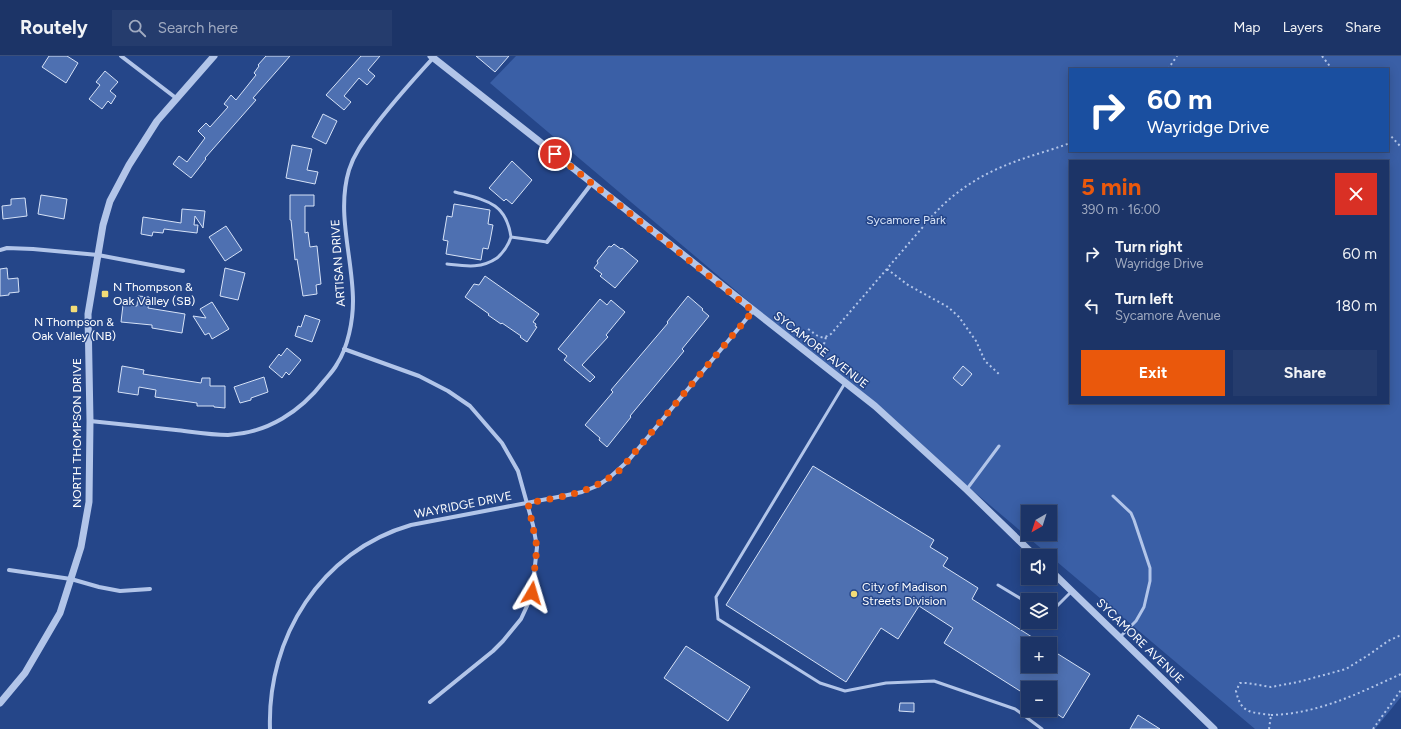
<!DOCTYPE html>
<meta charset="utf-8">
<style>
body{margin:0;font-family:Figtree,sans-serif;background:#253c6d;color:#f1f3f6;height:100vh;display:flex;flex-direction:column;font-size:15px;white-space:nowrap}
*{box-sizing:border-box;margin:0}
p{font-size:13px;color:#a0aac0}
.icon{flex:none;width:22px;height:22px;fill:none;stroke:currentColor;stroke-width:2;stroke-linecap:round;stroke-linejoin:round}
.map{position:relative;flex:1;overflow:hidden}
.panel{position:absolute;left:1069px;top:104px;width:320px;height:244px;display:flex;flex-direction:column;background:#1c3467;border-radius:0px;box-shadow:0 2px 10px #0003,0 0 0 1px #3a4f7b}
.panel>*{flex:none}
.hud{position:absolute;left:1069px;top:12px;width:320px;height:84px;border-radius:0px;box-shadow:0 2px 10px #0003,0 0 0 1px #3a4f7b;background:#1a4fa0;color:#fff;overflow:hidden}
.needle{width:26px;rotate:219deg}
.fabs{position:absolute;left:1021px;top:449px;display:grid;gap:8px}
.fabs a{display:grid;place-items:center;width:36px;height:36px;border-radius:0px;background:#1c3467;box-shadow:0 2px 10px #0003,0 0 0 1px #3a4f7b;font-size:20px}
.pin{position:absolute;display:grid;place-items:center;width:34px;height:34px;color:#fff;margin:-17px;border:2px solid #fff;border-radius:50%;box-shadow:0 1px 4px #0007}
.me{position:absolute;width:44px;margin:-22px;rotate:7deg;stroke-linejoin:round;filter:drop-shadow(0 0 3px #0008)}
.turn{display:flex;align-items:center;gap:14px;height:84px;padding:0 12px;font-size:18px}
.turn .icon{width:52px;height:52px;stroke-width:2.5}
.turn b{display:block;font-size:28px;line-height:34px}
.round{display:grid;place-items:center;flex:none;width:42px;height:42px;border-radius:0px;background:#253c6d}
.summary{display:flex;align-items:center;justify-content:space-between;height:68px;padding:0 12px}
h1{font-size:24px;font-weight:700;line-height:30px;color:#ea580c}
.action{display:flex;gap:8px;margin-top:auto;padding:8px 12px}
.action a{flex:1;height:46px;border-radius:0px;background:#ea580c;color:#fff;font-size:16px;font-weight:700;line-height:46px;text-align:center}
.action a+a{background:#253c6d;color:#f1f3f6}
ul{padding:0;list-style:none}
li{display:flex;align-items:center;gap:12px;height:52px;padding:0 12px}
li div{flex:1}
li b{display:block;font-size:15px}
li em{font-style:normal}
header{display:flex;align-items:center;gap:24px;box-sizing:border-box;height:56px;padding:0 20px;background:#1c3467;border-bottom:1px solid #3a4f7b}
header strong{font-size:19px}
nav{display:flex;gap:22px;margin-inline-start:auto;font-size:14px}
.search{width:280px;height:36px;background:#253c6d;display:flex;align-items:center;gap:10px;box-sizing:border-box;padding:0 14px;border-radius:0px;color:#a0aac0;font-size:15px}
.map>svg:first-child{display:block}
</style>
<header>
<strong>Routely</strong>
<div class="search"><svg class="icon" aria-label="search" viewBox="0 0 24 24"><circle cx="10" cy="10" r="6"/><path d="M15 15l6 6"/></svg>Search here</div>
<nav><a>Map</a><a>Layers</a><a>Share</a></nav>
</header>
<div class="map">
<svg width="1401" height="673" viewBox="0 0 1401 673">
<rect width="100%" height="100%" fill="#254689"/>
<path fill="#3a5fa6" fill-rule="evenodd" d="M 516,0 L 1401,0 L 1401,641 L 1375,673 L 1255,673 L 490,27 ZM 1070,13 L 1388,13 L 1388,95 L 1070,95 ZM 1070,105 L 1388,105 L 1388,347 L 1070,347 ZM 1028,456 L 1050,456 L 1050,478 L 1028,478 Z"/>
<path fill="#4e70b1" stroke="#d6e2f7" d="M 49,0 L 67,0 L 78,7 L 66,27 L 42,11 Z
M 266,0 L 290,0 L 253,42 L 256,44 L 205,102 L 206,103 L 191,122 L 173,108 L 179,100 L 187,106 L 205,82 L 198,75 L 206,67 L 210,71 L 228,51 L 224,48 L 231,39 L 236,44 L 256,19 L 254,17 L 259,10 L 258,9 Z
M 361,0 L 380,0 L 368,14 L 375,20 L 367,29 L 359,22 L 344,40 L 351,46 L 344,54 L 326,39 Z
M 476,0 L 509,0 L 495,16 Z
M 105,15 L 118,26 L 110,35 L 116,40 L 111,48 L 108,45 L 102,53 L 89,43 L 100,29 L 96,26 Z
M 323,58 L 337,65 L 326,88 L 312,81 Z
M 292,89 L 312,93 L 307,114 L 318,116 L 315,128 L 286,122 Z
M 512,105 L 532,124 L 512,148 L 506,143 L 504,145 L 489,132 Z
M 41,139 L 67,143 L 64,163 L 38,158 Z
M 290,139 L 314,139 L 314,150 L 305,150 L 305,177 L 308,176 L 310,191 L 317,190 L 321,228 L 316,229 L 317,238 L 303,240 L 297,203 L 295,204 L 291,164 L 290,164 Z
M 25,142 L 27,160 L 3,163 L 2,150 L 11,149 L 11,143 Z
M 454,148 L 490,154 L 488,168 L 493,169 L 490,185 L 488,193 L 483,192 L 481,204 L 446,198 L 448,185 L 443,184 L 447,160 L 452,161 Z
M 182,153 L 205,155 L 203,172 L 195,160 L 194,169 L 198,169 L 197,177 L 164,173 L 163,177 L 153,176 L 152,180 L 141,178 L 143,161 L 181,167 Z
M 226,170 L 242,194 L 225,205 L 209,181 Z
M 614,188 L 621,193 L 622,192 L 638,205 L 615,232 L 600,220 L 602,218 L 594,212 L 598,207 L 597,205 L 609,190 L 611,191 Z
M 7,212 L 8,223 L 18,222 L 19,236 L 9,237 L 9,239 L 0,240 L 0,213 Z
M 225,212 L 245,217 L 238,244 L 220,240 Z
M 485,220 L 539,258 L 533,266 L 536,268 L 535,270 L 537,271 L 527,286 L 520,281 L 521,280 L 502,267 L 501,268 L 488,259 L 489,258 L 465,241 L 474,228 L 479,229 Z
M 138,240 L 149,241 L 148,252 L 185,258 L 182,277 L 152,272 L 152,269 L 121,266 L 123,249 L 137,250 Z
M 688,240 L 703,253 L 702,254 L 709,260 L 682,293 L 684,295 L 630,360 L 631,361 L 607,391 L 599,384 L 600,382 L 585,369 L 613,336 L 611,334 L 668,267 L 667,266 Z
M 600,243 L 607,249 L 611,244 L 625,256 L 606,279 L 608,281 L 582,309 L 595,321 L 590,326 L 564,304 L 567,300 L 558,293 Z
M 212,246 L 229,273 L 212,283 L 209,277 L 205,279 L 193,260 L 206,262 L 200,253 Z
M 305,259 L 320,264 L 312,286 L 295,280 L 298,270 L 301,271 Z
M 287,292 L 301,304 L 289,319 L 286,316 L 282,322 L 269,311 L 279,298 L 281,300 Z
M 122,310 L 144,314 L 143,318 L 201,327 L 202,322 L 210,322 L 210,330 L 225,330 L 225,352 L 214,351 L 214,350 L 197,350 L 197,347 L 155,341 L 156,334 L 139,331 L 138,339 L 118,336 Z
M 963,310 L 972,318 L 962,330 L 953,322 Z
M 264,321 L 268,336 L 251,342 L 251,344 L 240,347 L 234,331 Z
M 813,410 L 934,484 L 930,491 L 948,502 L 943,510 L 978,532 L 972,543 L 1043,588 L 1028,588 L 1028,610 L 1050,610 L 1050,593 L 1090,618 L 1063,662 L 1050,653 L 1050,632 L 1028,632 L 1028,640 L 944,587 L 953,572 L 919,550 L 898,583 L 881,572 L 846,626 L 726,549 Z
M 686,590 L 750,631 L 728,665 L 664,622 Z
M 900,647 L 914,647 L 914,656 L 899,655 Z
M 1138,659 L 1160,673 L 1130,673 Z"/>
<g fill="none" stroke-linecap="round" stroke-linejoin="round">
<path stroke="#b2c5e9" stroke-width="2" stroke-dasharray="2 3" stroke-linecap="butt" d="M 1322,0 L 1332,13
M 1168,13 L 1177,0
M 1388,77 L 1401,91
M 887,213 L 908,229 L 948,251 L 959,261 L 976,285 L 985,305 L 1000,319
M 808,273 C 817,279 820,285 831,278 L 934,158 C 956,134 984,117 1014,106 C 1032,99 1052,94 1070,87
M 820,297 L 822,295 L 826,281
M 1271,659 C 1318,658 1359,637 1401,618
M 1269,673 L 1271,659 C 1251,656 1241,658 1236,635 L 1240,627 L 1247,627 L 1271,631 L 1298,626 L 1346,613 L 1370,598 L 1388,585 L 1401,579
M 1373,673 L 1401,634"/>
<path stroke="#b2c5e9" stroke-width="3" d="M 455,136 C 485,144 506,146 511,181
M 447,208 C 465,210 481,213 497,202 C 504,196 508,190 511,181 L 547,186
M 845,327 L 716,541 L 718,563 L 820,627 L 845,635 L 886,627 L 934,625 L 1015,653 L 1042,673
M 967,433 L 999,390
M 1113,440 L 1131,457 L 1134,464 L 1150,512 L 1150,525 L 1144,551 L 1136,565 L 1120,581
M 998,529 L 1028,547
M 1050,555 L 1054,553 L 1072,535"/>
<path stroke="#b2c5e9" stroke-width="4" d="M 121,0 L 176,42
M 547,186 L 592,127
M 0,194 L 7,192 L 33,193 L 98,199 L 183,215
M 344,293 L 419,320 L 448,335 L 470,350 L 502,387 L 518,415 L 533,469 L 537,491 L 532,537 L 527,550 L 521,563 L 503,585 L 493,595 L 430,646
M 90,365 C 119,368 147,371 176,374 C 193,376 211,379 228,379 C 268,377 301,355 324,325 C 329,319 334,314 337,308 C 348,291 353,265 353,245 C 353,202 336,157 349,114 C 354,98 363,86 372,74 C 391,48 412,25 434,1
M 9,514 L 71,523 L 99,531 L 120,535 L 150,533
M 270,673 C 267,581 321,495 411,469 L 563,440 L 582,436 L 597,430 L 609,422 L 628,405 L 753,255"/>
<path stroke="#b2c5e9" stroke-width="7" d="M 431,0 L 875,350 L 967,434 L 1035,500
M 1050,514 L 1214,673
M 0,647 L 25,617 L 60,557 L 81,491 L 89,446 L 90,365 L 88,258 L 103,169 L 110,145 L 129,109 L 157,65 L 214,0"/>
</g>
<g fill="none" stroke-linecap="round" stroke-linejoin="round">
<path stroke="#ea580c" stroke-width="7" stroke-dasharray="0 12.6" d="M 532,537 L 537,491 L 528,447 C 564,440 590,438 620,414 L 753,255 L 555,98"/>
</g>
<g fill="#f3dc77" stroke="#254689" stroke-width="1.5">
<rect x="101" y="234" width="8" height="8" rx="2"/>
<rect x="70" y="249" width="8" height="8" rx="2"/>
<circle cx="854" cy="538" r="4"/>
</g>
<g text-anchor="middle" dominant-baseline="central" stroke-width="3" stroke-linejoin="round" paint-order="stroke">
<g font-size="12" fill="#d6e2f7" stroke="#254689">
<text x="906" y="164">Sycamore Park</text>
</g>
<g font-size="12" fill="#fff" stroke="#254689">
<text transform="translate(338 207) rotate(-94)">ARTISAN DRIVE</text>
<text transform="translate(821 294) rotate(38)">SYCAMORE AVENUE</text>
<text transform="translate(77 377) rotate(-90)">NORTH THOMPSON DRIVE</text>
<text transform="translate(463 449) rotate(-11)">WAYRIDGE DRIVE</text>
<text transform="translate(1140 585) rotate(44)">SYCAMORE AVENUE</text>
</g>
<g font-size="12" fill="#fff" stroke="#254689" text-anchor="start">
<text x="113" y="231">N Thompson &amp;<tspan x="113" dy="14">Oak Valley (SB)</tspan></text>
<text x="74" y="266" text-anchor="middle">N Thompson &amp;<tspan x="74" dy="14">Oak Valley (NB)</tspan></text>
<text x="862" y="531">City of Madison<tspan x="862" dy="14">Streets Division</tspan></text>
</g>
</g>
</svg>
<div class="fabs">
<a><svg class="needle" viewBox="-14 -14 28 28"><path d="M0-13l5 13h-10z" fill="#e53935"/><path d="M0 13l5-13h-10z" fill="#a0aac0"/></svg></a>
<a><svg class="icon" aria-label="sound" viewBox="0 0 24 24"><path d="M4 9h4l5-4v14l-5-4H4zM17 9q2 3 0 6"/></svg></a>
<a><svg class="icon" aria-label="layers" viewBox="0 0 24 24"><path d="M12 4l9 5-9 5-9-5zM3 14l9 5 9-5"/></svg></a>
<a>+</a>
<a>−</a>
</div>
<div class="pin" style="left:555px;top:98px;background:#d93025"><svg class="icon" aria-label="arrive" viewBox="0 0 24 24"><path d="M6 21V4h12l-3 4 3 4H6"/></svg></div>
<svg class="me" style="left:532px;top:537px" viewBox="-20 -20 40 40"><path d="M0-17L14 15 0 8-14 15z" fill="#ea580c" stroke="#fff" stroke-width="4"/></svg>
<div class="hud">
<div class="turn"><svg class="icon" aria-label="right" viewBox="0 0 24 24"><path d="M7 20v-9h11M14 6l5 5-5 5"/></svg><div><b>60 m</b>Wayridge Drive</div></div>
</div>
<section class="panel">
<div class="summary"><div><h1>5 min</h1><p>390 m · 16:00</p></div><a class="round" style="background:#d93025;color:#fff"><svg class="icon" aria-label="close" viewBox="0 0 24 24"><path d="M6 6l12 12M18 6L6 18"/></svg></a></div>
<ul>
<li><svg class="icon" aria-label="right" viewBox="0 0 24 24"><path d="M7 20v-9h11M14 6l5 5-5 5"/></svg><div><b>Turn right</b><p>Wayridge Drive</p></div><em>60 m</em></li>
<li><svg class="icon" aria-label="left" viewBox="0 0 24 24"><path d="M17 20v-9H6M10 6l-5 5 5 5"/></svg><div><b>Turn left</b><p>Sycamore Avenue</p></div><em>180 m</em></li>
</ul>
<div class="action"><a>Exit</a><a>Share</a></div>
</section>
</div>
